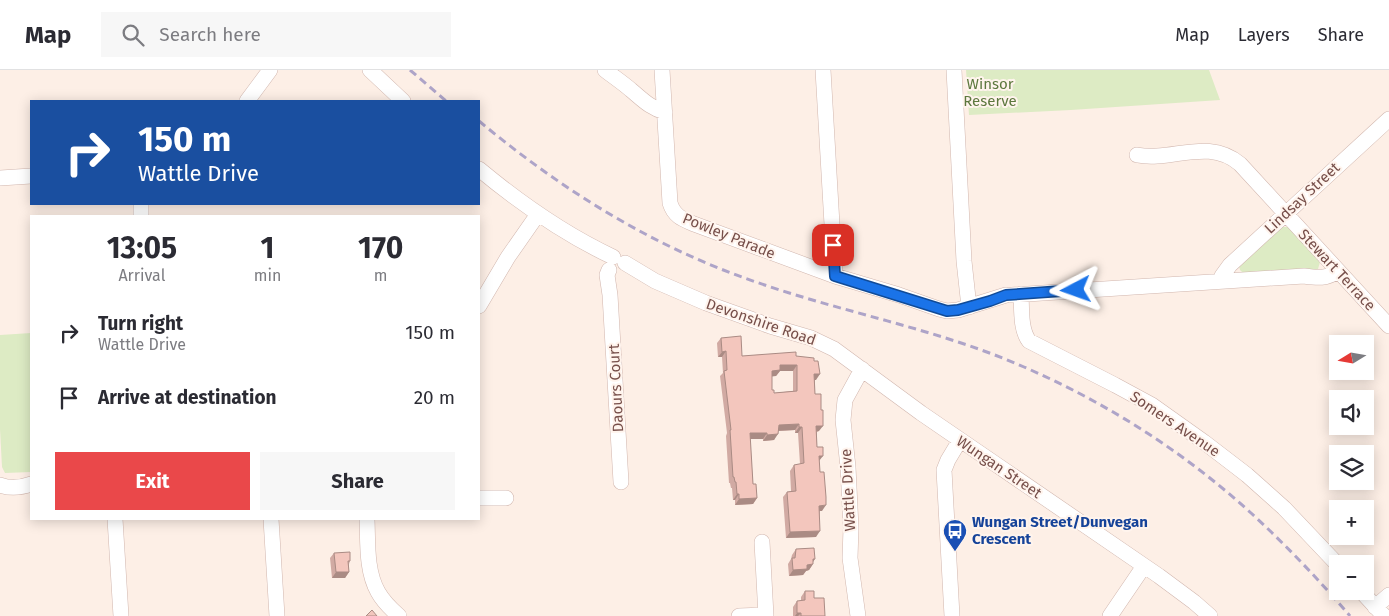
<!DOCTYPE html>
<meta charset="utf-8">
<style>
body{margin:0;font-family:"Fira Sans",sans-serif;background:#f7f7f7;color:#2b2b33;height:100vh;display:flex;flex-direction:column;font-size:19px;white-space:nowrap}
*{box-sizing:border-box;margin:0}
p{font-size:16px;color:#7c7c81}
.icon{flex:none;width:28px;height:28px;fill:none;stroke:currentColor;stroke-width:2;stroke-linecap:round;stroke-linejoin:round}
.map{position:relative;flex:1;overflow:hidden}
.side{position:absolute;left:30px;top:145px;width:450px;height:305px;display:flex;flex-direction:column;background:#fff;border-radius:0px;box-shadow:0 2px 12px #0003}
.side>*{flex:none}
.top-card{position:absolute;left:30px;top:30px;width:450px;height:105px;border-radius:0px;box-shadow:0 2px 12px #0003;background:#1a4fa0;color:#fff;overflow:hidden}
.needle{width:32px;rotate:259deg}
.buttons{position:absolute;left:1329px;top:265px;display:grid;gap:10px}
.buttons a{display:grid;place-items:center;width:45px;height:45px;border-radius:0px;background:#fff;box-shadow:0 2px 12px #0003;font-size:25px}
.pin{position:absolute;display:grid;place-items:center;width:42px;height:42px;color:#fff;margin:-21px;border-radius:10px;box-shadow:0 2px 8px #0006}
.me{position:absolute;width:55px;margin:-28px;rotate:266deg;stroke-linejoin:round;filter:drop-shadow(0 0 4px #0008)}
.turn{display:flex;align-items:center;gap:18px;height:105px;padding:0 25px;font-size:22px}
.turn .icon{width:65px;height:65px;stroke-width:2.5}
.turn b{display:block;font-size:35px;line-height:42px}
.eta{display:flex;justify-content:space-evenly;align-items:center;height:85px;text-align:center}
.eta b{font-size:30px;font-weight:700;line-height:35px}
.cta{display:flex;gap:10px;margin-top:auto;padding:10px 25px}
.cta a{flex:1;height:58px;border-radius:0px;background:#ea484a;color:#fff;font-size:20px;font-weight:700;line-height:58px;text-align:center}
.cta a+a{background:#f7f7f7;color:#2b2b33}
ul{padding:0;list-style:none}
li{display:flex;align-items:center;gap:15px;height:65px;padding:0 25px}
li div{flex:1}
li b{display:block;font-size:19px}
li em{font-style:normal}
header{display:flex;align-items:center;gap:30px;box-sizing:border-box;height:70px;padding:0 25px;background:#fff;border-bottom:1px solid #e1e1e2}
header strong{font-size:24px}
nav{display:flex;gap:28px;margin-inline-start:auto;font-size:18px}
.search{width:350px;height:45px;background:#f7f7f7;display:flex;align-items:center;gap:12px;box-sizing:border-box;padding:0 18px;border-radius:0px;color:#7c7c81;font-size:19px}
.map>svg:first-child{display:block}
</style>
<header>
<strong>Map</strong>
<div class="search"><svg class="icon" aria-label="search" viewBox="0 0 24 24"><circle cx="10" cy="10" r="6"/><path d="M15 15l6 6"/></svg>Search here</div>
<nav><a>Map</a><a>Layers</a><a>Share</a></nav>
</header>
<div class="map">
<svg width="1389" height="546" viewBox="0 0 1389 546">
<rect width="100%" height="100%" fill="#fdefe6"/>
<path fill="#ddebc4" d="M 966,0 L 1209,0 L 1220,30 L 1071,40 L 969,45 Z
M 1281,157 L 1289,157 L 1320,192 L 1318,199 L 1315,200 L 1243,203 L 1240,200 L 1239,196 Z
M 31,263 L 31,402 L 5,403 L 2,397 L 0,359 L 0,265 Z"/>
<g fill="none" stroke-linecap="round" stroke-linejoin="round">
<g stroke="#d1b6ae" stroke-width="16">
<path id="minor" d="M 370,0 L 403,31
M 605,0 C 614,7 623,13 631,20 C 642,29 650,38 665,42
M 662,0 L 670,133 C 674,146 682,149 694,154 L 835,206 L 899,225 L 939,239 L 947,241 L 958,240 L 1006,225
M 823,0 L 835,206
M 954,0 L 964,191 L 969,237
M 247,31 L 270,0
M 1137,85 C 1172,92 1208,67 1240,94 L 1389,256
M 479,99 C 520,133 564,164 613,187
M 0,108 L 31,106
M 141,134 L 141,146
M 625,193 L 655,211 L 706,233 L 770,256 L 811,268 L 834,279 L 921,343 L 1159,506 L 1194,532 L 1210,546
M 609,200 L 607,205 L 610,225 L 621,412
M 1221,211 L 1222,206 L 1230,195 L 1389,49
M 1021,224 C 1022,238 1020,259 1029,271 L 1115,315 L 1152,335 L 1204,372 L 1247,405 L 1284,438 L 1338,495
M 1012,225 L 1304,206 C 1318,208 1326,209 1338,201
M 479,236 L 508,187 L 538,144
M 0,415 C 11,419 20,418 31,414
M 479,428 L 506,428
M 115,449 L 121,546
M 271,449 L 277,546
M 367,449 C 368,473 366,501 378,522 C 383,531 391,539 399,546
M 762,472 L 766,546
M 1361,521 L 1384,546
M 1375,537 L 1389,525
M 739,546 L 766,545
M 858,546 L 850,488 L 851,458 L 848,397 L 843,350 L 845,330 L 862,299
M 952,546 L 944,400 L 948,390 L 960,370
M 1110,546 L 1144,496"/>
</g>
<use href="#minor" stroke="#fff" stroke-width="15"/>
<path stroke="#aea4c8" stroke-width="3" stroke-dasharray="8 5" stroke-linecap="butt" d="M 410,0 L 446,31
M 479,51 C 562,120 653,177 756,212 C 844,243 938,259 1024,297 C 1107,333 1184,382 1251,443 C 1286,475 1319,510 1350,546"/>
</g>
<path fill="#d1aaa3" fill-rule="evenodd" d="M 721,268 L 742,286 L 796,286 L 816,310 L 815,310 L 815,324 L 819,361 L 817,362 L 817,377 L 819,391 L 822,441 L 820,441 L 816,467 L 786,468 L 783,427 L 787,422 L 791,421 L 790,401 L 794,395 L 800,394 L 798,363 L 795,363 L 795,360 L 778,361 L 774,370 L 763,371 L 763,369 L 750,369 L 753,414 L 757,428 L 753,434 L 735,435 L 735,430 L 733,430 L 732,418 L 731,418 L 730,413 L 729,413 L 726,366 L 727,363 L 720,306 L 723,303 L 722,287 L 718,287 L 717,273 ZM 780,301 L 793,301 L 793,321 L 774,323 L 772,320 L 772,306 L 776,306 Z
M 796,479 L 813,492 L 813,494 L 809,500 L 806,501 L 803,505 L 789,506 L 788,494 L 791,489 L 792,485 Z
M 334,483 L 350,491 L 349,494 L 349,502 L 345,508 L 332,508 L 330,488 Z
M 805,521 L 814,528 L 825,546 L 793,546 L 793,537 L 797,531 L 801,531 L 801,527 Z"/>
<path fill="#aa8b84" d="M 726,281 L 722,287 L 718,287 L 722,282 Z
M 780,295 L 797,295 L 793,301 L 780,301 L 776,306 L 768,307 L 772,301 Z
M 814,304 L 820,304 L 816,310 L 810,310 Z
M 799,354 L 795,360 L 775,361 L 779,355 Z
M 816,356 L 823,356 L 819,361 L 812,362 Z
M 799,357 L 802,357 L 798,363 L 795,363 Z
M 750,363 L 767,363 L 763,369 L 746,369 Z
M 778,364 L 774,370 L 763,371 L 767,365 Z
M 819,386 L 823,386 L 819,391 Z
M 737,424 L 739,424 L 735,430 L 733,430 Z
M 757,428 L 753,434 L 735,435 L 739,429 Z
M 826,435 L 822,441 L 815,441 L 819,436 Z
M 820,461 L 816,467 L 786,468 L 790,462 Z
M 813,489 L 815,489 L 811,495 L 813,494 L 809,500 L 806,501 L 803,505 L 789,506 L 793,500 L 807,495 Z
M 336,502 L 349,502 L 345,508 L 332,508 Z
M 797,543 L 801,543 L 798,546 L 795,546 Z"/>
<path fill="#f3c6bd" stroke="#aa8b84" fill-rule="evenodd" d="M 741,266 L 742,286 L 796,282 L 796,286 L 814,288 L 814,291 L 818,291 L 820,304 L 814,304 L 815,324 L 821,324 L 821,340 L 823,340 L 823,356 L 816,356 L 817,377 L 823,377 L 823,386 L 819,386 L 820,402 L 824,402 L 826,427 L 826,435 L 819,436 L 820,461 L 790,462 L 787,422 L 796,421 L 794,395 L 804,393 L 802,357 L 799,357 L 799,354 L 779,355 L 778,364 L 767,365 L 767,363 L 750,363 L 753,414 L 756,414 L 757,428 L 739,429 L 739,424 L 737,424 L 736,412 L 735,412 L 734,407 L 733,407 L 730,360 L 731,360 L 724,301 L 727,300 L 726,281 L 722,282 L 721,268 ZM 780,295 L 797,295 L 797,321 L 774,323 L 774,320 L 772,320 L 772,301 L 780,300 Z
M 814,478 L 815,489 L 813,489 L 813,494 L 807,495 L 807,499 L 793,500 L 792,488 L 795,488 L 796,479 Z
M 350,482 L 350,491 L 348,491 L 349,502 L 336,502 L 334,483 Z
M 805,521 L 814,521 L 814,528 L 824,528 L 825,546 L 801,546 L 801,543 L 797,543 L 797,531 L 805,530 Z
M 372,540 L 377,546 L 366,546 Z"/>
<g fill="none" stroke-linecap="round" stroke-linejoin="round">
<g stroke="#114b97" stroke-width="12">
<path id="route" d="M 833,175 L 835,206 L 947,241 L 958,240 L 990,231 L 1006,225 L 1076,220"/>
</g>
<use href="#route" stroke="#1a73e8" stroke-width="9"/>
</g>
<defs>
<g id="bus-pin" transform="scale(1.25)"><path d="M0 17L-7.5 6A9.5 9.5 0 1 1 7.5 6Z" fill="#1a4fb4" stroke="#fff4ed"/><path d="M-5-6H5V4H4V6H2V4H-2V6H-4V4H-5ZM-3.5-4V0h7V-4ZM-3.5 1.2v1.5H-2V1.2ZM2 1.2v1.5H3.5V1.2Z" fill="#fff"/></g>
</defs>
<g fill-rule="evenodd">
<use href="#bus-pin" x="955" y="461"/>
</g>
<g text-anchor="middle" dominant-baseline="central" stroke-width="4" stroke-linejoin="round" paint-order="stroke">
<g font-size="15" fill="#5d783e" stroke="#fff4ed">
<text x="990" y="14">Winsor<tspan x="990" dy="17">Reserve</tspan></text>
</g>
<g font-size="15" fill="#774f4a" stroke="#fff4ed">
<text transform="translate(1302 128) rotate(-43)">Lindsay Street</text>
<text transform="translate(729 166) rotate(22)">Powley Parade</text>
<text transform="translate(1337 200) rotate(47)">Stewart Terrace</text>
<text transform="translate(761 252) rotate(19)">Devonshire Road</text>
<text transform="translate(616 318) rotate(-93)">Daours Court</text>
<text transform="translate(1175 354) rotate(34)">Somers Avenue</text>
<text transform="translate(999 397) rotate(34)">Wungan Street</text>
<text transform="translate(848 420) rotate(-93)">Wattle Drive</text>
</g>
<g font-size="15" font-weight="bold" fill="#164399" stroke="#fff4ed" text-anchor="start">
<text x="972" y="452">Wungan Street/Dunvegan<tspan x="972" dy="17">Crescent</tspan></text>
</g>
</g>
</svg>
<div class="buttons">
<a><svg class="needle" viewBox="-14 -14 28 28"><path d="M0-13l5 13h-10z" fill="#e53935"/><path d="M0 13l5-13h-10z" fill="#7c7c81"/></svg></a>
<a><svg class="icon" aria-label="sound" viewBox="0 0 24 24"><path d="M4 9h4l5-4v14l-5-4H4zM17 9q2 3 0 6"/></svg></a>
<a><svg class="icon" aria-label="layers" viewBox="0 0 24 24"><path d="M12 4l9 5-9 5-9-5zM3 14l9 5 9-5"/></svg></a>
<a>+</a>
<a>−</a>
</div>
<div class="pin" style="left:833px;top:175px;background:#d93025"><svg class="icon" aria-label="arrive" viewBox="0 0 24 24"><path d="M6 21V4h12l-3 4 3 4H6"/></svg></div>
<svg class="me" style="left:1076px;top:220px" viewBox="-20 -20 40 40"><path d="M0-17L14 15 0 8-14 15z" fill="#1a73e8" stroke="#fff" stroke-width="4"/></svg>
<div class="top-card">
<div class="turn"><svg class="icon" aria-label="right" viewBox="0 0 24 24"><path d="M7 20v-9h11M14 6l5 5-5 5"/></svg><div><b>150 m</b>Wattle Drive</div></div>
</div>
<section class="side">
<div class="eta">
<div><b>13:05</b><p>Arrival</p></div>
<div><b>1</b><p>min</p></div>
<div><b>170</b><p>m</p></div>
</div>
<ul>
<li><svg class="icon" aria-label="right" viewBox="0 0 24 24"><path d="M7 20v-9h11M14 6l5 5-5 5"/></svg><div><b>Turn right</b><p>Wattle Drive</p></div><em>150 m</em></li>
<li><svg class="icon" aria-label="arrive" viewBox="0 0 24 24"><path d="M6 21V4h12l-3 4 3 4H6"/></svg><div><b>Arrive at destination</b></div><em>20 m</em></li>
</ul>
<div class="cta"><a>Exit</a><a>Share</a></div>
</section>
</div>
